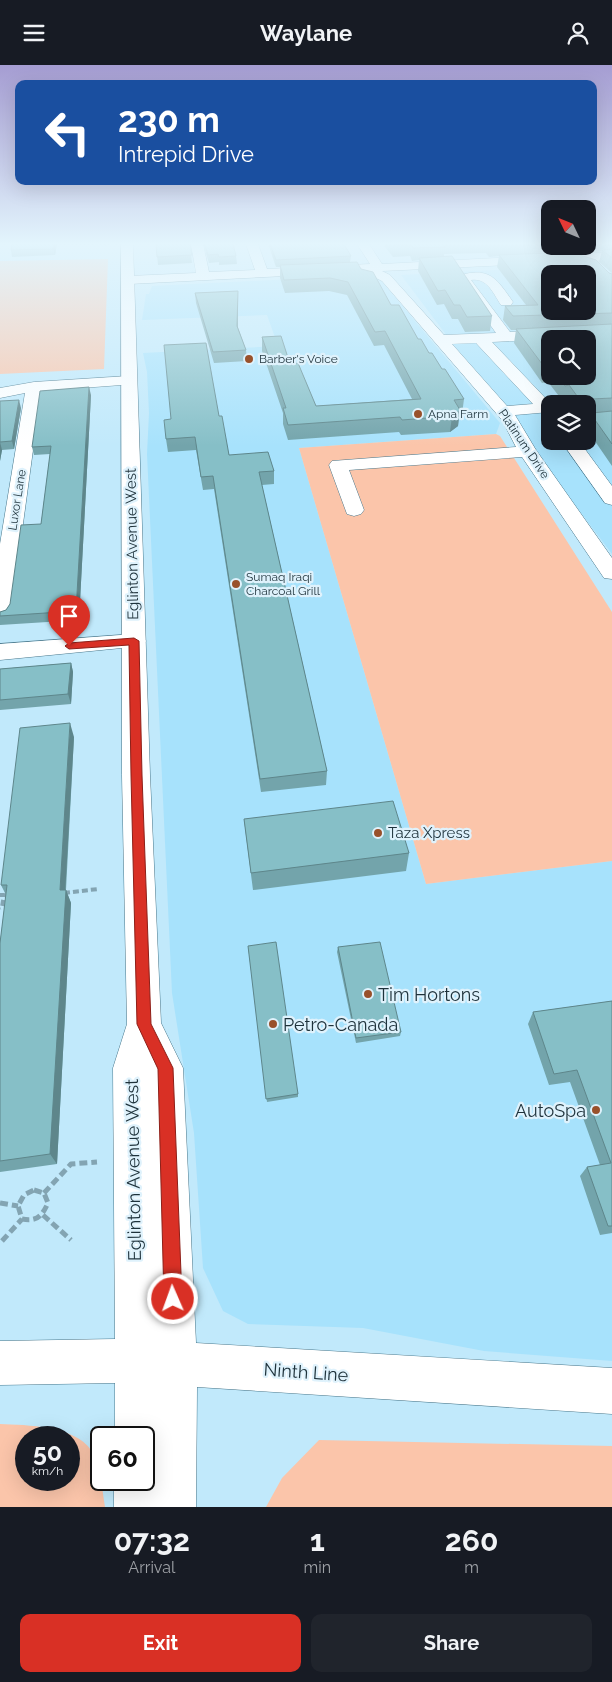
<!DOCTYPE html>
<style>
body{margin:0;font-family:Raleway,sans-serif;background:#20242c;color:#f1f3f6;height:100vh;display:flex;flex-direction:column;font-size:19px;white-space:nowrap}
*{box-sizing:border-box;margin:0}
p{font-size:16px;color:#9ea1a6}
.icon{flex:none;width:28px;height:28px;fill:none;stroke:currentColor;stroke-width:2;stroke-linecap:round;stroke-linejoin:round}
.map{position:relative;height:1442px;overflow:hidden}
.panel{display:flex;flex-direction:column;background:#171b24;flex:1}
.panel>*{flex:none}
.hud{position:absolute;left:15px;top:15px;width:582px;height:105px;border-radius:10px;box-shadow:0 5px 20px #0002;background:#1a4fa0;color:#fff;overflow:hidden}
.needle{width:32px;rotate:313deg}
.controls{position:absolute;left:541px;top:135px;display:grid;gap:10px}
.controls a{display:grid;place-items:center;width:55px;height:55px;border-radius:10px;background:#171b24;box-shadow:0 5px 20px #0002;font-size:25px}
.speed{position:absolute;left:15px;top:1361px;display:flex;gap:10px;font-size:25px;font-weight:700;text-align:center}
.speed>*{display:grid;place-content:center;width:65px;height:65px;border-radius:50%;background:#171b24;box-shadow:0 5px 20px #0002;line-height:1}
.speed small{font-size:12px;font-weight:400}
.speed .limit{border:2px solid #111;border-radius:8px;background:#fff;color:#111}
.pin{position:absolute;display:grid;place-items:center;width:42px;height:42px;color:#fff;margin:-51px -21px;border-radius:50% 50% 50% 0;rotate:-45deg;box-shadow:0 0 5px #0007}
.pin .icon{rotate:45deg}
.me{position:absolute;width:55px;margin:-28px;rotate:358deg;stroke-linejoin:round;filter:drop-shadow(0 0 4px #0008)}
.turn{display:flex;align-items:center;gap:18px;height:105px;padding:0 20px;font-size:22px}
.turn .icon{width:65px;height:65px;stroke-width:2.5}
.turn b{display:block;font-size:35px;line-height:42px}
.eta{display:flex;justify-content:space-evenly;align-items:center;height:85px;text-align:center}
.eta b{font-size:30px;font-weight:700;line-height:35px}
.action{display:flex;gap:10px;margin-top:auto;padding:10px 20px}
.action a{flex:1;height:58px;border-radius:10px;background:#d93025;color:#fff;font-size:20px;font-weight:700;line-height:58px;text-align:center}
.action a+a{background:#20242c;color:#f1f3f6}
header{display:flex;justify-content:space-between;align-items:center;height:65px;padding:0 20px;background:#171b24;font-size:22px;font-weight:700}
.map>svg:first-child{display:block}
</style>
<header><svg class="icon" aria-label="menu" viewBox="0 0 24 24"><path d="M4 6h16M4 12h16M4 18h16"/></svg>Waylane<svg class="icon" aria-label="person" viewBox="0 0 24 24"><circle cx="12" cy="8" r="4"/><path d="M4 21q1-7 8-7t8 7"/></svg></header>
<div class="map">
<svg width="612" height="1442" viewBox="0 0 612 1442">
<rect width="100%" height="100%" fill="#c1e9fb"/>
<path fill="#a7e2fc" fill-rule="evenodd" d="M 612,199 L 612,489 L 401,210 ZM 550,209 L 588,209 L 588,246 L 550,246 ZM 550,274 L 588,274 L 588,311 L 550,311 ZM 550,339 L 588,339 L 588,376 L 550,376 Z
M 373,210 L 380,214 L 500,358 L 496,369 L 299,383 L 426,819 L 612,796 L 612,1296 L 484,1286 L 363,1263 L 248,1259 L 223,1246 L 203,1203 L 194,1068 L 172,928 L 147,389 L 149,348 L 147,307 L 143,288 L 278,281 L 267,250 L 142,255 L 146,229 L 149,229 L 152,221 Z"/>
<path fill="#fbc5aa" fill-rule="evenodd" d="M 108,194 L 104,304 L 0,309 L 0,196 Z
M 496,369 L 500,371 L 612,547 L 612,796 L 426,819 L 299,383 Z
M 0,1359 C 27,1360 75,1361 91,1385 C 101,1401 102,1424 105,1442 L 0,1442 ZM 69,1372 L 69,1415 L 26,1415 L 26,1372 Z
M 319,1375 L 612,1381 L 612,1442 L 266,1442 L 282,1413 Z"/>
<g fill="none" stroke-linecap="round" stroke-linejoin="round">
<g stroke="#47768a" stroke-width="1">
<path id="minor" d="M 191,179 L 203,179 L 209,207 L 255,205 L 246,179 L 258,179 L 267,204 L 370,199 L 357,179 L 369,179 L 382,199 L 612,187 L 612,195 L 382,206 L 390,210 L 444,270 L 496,268 L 458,215 L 461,210 C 490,202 497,214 513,237 L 511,240 L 501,240 C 493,228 487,212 471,215 L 510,267 L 612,263 L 612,271 L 492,277 L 551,339 L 550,347 L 515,350 L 536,385 L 612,493 L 612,514 L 604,513 L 522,392 L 349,405 L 364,445 L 361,449 L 354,451 L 347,449 L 329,400 L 332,396 L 516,382 L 502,355 L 382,216 L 364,207 L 129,219 L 123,215 L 129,211 L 196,208 ZM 476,278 L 533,339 L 507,341 L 452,279 Z
M 129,311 L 135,313 L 137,316 L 135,319 L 41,326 L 11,547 L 8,552 L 0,554 L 0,479 L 25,328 L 0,333 L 0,323 L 34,317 Z
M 561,376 L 579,376 L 612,421 L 612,440 L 605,438 Z
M 134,569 L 142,571 L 146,576 L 142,581 L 0,595 L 0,579 Z"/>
</g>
<g stroke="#47768a" stroke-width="1">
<path id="major" d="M 121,179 L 133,179 L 150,710 L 161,958 L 183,1003 L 196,1278 L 612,1303 L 612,1349 L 197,1322 L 196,1442 L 114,1442 L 114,1415 L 144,1415 L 144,1393 L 149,1396 L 150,1390 L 144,1393 L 144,1372 L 115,1372 L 115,1318 L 0,1320 L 0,1276 L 115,1274 L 113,1003 L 127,959 L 122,710 Z"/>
</g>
<path stroke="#83a4b2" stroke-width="1" stroke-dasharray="2.5 1" stroke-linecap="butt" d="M 62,179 L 109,180"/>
<path stroke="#83a4b2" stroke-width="4" stroke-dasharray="6 3" stroke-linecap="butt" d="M 64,828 L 98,824
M 0,830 L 4,830 L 2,842 L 0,843"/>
<path stroke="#83a4b2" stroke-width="5" stroke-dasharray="8 4" stroke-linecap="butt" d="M 34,1125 L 44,1128 L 48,1138 C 42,1151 37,1157 22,1154 L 18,1141 L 24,1130 Z
M 44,1128 L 71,1099 L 97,1097
M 0,1138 L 18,1141
M 43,1150 L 71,1175
M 2,1176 L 22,1154"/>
<use href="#minor" fill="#fff" fill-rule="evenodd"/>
<use href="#major" fill="#fff" fill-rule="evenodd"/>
</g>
<path fill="#73a4ab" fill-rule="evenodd" d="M 12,179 L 57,179 L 55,190 L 12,192 L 11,185 Z
M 156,179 L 190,179 L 192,198 L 158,200 Z
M 203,179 L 233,179 L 236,191 L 237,199 L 219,200 L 219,197 L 209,198 Z
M 268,179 L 344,179 L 351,191 L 350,197 L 361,204 L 391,240 L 442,304 L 464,334 L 462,349 L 459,350 L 458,361 L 450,367 L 401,370 L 399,367 L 288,375 L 283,359 L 283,348 L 262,286 L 262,272 L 290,299 L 316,341 L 412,334 L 384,280 L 374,281 L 347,230 L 329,226 L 285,228 L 280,213 L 280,202 L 276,202 Z
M 383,179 L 550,179 L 550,181 L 588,181 L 588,179 L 612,179 L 612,208 L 599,197 L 602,186 L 573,188 L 609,208 L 612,209 L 612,401 L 588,366 L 588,339 L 569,339 L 566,335 L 562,335 L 548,317 L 542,318 L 514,278 L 516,265 L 511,265 L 503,255 L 505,241 L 526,240 L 497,202 L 499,191 L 489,192 L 486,188 L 444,189 L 444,192 L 492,251 L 490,266 L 465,267 L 458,254 L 452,254 L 444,239 L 437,240 L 418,206 L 419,195 L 412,196 L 410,191 L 393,192 ZM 550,274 L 588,311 L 550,311 Z
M 238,226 L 238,263 L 246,285 L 247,296 L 214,298 L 196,238 L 195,228 Z
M 91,330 L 79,555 L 0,560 L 0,547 L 6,545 L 10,539 L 41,459 L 50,389 L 34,390 L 32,382 Z
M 0,336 L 21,343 L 14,384 L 2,385 L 0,396 Z
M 219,351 L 229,390 L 274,406 L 274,419 L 262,420 L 327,706 L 326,720 L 261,727 L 214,424 L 203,425 L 196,385 L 168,387 L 166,374 Z
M 71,598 L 73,607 L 71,639 L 0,645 L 0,604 Z
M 74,672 L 66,825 L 71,838 L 57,1099 L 0,1107 L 0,878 L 6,830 L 1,820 Z
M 244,754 L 409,788 L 406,806 L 253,825 L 246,771 Z
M 248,881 L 298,1029 L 298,1032 L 267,1037 Z
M 338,882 L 401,967 L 400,971 L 356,978 L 337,887 Z
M 612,936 L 612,1168 L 600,1170 L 580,1111 L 587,1102 L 600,1100 L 570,1017 L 549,1020 L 528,959 L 533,947 Z"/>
<path fill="#5e868b" d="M 54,179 L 57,179 L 55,190 L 53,184 Z
M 89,322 L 91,330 L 79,555 L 76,546 Z
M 19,335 L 21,343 L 14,384 L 12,376 Z
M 460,345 L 458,361 L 450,367 L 452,351 Z
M 0,377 L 2,385 L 0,396 Z
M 71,598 L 73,607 L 71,639 L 68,629 Z
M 70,658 L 74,672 L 65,830 L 66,825 L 71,838 L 57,1099 L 50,1089 L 60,825 Z"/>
<path fill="#86bfc7" stroke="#5e868b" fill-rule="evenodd" d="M 12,179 L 54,179 L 53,184 L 11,185 Z
M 156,179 L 190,179 L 192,190 L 157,192 Z
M 205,179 L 233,179 L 236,191 L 219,192 L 218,189 L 208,190 Z
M 270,179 L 344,179 L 351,191 L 276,195 Z
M 393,179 L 443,179 L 445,182 L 413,183 L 411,179 L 394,180 Z
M 612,184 L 612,193 L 602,185 Z
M 570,187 L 596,195 L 609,208 L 612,209 L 612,248 L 513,251 L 505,241 L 538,240 L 499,190 ZM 550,209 L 588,209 L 588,246 L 550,246 Z
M 452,191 L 492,251 L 467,252 L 460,240 L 454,240 L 445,225 L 438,226 L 419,193 Z
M 357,197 L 361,204 L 373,207 L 391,240 L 399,240 L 418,274 L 421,274 L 429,288 L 432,288 L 442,304 L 445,304 L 464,334 L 454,335 L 460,345 L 452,351 L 402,355 L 400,352 L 288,360 L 283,343 L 286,343 L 262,272 L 281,271 L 290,299 L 298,298 L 316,341 L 421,334 L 385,266 L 375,267 L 348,217 L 330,213 L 284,215 L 280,200 Z
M 238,226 L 237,261 L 246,285 L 213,287 L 195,228 Z
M 612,259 L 612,333 L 592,334 L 590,336 L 590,346 L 592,348 L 612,346 L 612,379 L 588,345 L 588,339 L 583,339 L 569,320 L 565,321 L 558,311 L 588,311 L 588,274 L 550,274 L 550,303 L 545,303 L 516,264 Z
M 206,278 L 219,351 L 222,351 L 229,390 L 268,387 L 274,406 L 259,407 L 327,706 L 260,714 L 213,411 L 201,412 L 195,372 L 166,374 L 164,355 L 171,354 L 164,280 Z
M 89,322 L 76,546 L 0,551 L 0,547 L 6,545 L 10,539 L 21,460 L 41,459 L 51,381 L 32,382 L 40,326 Z
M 19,335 L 12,376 L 0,377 L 0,336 Z
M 71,598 L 68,629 L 0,635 L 0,604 Z
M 70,658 L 60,825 L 66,825 L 50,1089 L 0,1096 L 0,878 L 7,820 L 1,820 L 20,663 Z
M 393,736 L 409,788 L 251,808 L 244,754 Z
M 276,877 L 298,1029 L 266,1034 L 248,881 Z
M 380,877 L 401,967 L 356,973 L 338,882 Z
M 612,936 L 612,1161 L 608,1161 L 587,1102 L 611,1098 L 577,1005 L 554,1009 L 533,947 Z"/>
<linearGradient id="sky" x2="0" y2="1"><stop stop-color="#a59dd2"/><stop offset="0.47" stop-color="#e3f5fd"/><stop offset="1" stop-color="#e3f5fd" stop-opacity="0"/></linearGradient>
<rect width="612" height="381" fill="url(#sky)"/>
<path fill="#d93025" stroke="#8d1f18" d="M 134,573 L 139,576 L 142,710 L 151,959 L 173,1003 L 182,1234 L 179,1240 L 173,1243 L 167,1240 L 164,1234 L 158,1004 L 137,959 L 131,710 L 129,580 L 69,584 L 65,581 L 69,578 Z"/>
<g fill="#99512b" stroke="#dff2fc" stroke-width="2">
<circle cx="249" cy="294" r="5"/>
<circle cx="418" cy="349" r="5"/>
<circle cx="236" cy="519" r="5"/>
<circle cx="378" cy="768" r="5"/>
<circle cx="368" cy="929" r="5"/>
<circle cx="273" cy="959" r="5"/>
<circle cx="596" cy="1045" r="5"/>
</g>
<g text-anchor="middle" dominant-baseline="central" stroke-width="4.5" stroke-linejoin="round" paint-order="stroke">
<g font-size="12" fill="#1e323b" stroke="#dff2fc" text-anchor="start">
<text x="259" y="294">Barber's Voice</text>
<text x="428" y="349">Apna Farm</text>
<text x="246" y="512">Sumaq Iraqi<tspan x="246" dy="14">Charcoal Grill</tspan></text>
</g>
<g font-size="12" fill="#1e323b" stroke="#dff2fc">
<text transform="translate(524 379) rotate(56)">Platinum Drive</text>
<text transform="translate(17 435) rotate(-81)">Luxor Lane</text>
</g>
<g font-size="15" fill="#1e323b" stroke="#dff2fc">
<text transform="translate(132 479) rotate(-91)">Eglinton Avenue West</text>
</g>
<g font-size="15" fill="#1e323b" stroke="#dff2fc" text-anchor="start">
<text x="388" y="768">Taza Xpress</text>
</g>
<g font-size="18" fill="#1e323b" stroke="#dff2fc" text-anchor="start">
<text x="378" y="929">Tim Hortons</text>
<text x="283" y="959">Petro-Canada</text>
<text x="586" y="1045" text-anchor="end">AutoSpa</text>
</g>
<g font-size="18" fill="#1e323b" stroke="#dff2fc">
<text transform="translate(133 1105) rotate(-91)">Eglinton Avenue West</text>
<text transform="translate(306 1307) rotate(4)">Ninth Line</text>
</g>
</g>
</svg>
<div class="controls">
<a><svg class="needle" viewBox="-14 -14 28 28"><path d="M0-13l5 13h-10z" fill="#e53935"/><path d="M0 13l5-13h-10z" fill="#9ea1a6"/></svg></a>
<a><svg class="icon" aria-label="sound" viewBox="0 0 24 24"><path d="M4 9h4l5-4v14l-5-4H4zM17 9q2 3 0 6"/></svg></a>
<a><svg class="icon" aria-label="search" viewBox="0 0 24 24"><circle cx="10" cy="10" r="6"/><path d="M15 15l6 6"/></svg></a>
<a><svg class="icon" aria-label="layers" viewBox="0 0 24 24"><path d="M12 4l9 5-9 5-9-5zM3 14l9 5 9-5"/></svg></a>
</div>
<div class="speed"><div>50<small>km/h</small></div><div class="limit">60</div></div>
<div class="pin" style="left:69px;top:581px;background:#d93025"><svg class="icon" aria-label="arrive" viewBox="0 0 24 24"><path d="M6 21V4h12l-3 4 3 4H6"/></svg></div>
<svg class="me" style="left:173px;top:1234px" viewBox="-20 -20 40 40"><circle r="17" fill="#d93025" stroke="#fff" stroke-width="3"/><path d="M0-11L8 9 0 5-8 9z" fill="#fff"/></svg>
<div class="hud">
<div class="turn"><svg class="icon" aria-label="left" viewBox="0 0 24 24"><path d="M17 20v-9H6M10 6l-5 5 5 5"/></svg><div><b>230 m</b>Intrepid Drive</div></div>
</div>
</div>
<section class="panel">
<div class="eta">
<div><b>07:32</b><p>Arrival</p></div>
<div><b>1</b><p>min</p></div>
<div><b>260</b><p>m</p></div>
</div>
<div class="action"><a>Exit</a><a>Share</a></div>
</section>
